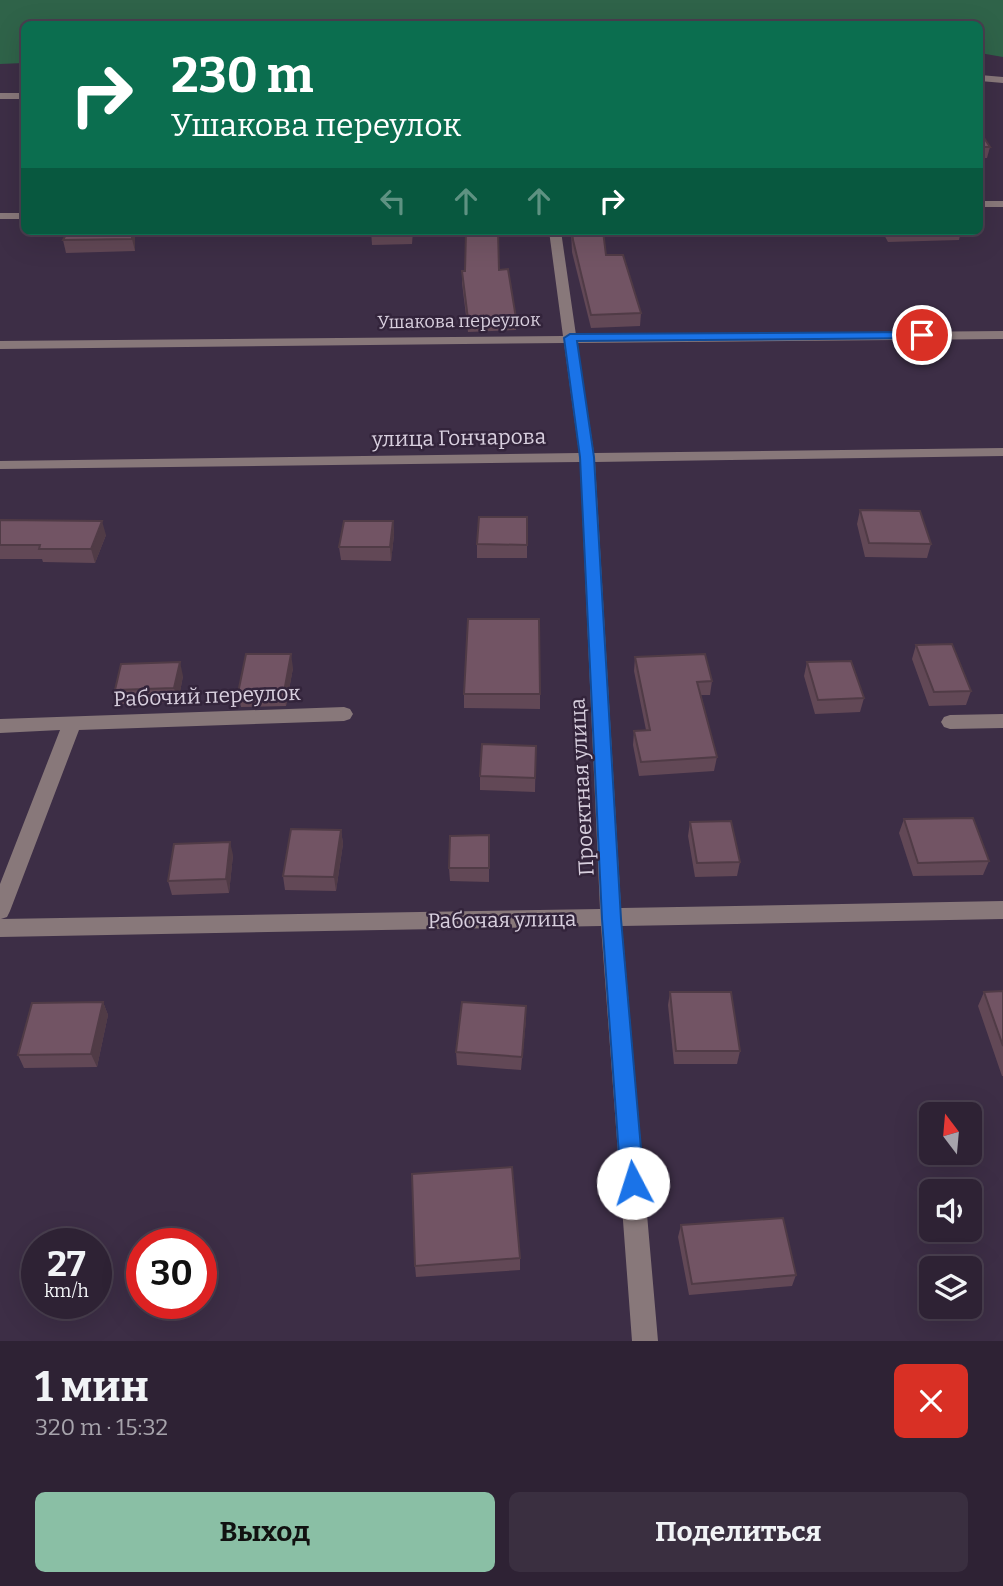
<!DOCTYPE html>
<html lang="ru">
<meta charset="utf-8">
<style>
body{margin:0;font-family:Bitter,serif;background:#3a2f40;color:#f1f3f6;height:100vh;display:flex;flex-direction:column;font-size:26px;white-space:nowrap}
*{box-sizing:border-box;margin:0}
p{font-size:23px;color:#a7a4ac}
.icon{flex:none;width:38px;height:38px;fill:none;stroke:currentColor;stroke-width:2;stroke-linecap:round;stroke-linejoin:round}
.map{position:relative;height:1341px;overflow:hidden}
.drawer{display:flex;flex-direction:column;background:#2e2234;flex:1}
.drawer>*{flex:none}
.hud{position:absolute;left:21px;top:21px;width:962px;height:214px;border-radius:10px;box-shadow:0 7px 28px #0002,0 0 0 2px #493f4f;background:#0b6e4f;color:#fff;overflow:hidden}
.needle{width:46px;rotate:344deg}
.fabs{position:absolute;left:919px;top:1102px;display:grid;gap:14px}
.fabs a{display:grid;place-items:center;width:63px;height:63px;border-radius:10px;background:#2e2234;box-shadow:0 7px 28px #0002,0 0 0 2px #493f4f;font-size:35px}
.speed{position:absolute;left:21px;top:1228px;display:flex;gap:14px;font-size:35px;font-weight:700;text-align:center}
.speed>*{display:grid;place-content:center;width:91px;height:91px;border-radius:50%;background:#2e2234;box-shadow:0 7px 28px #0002,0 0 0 2px #493f4f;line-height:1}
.speed small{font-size:18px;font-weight:400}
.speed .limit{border:10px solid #d22;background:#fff;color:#111}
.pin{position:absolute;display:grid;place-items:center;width:60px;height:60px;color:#fff;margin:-30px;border:4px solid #fff;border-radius:50%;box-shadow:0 2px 7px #0007}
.me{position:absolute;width:77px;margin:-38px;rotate:355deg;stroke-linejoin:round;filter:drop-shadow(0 0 5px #0008)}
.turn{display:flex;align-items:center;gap:24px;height:147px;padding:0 35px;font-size:32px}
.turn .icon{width:91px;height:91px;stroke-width:2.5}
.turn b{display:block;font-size:49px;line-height:60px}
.lanes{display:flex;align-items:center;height:66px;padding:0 35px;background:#0003;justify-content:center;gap:35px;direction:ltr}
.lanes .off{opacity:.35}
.round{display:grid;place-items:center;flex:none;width:74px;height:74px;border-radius:10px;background:#3a2f40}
.headline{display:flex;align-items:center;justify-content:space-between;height:119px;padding:0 35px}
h1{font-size:42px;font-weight:700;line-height:52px}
.primary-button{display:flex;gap:14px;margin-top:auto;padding:14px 35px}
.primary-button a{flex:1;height:80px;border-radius:10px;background:#8abfa5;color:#111;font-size:28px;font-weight:700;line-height:80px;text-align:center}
.primary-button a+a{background:#3a2f40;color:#f1f3f6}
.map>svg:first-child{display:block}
</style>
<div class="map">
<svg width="1003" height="1341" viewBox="0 0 1003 1341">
<rect width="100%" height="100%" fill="#3d2e46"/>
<path fill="#2f6349" d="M 0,0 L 1003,0 L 1003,57 L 980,53 L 980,24 L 24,24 L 24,63 L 0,64 Z"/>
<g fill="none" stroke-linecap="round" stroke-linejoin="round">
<path fill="#88787a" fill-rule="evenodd" d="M 980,75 L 1003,77 L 1003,83 L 980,81 Z
M 0,93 L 24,93 L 24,99 L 0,99 Z
M 980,201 L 1003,201 L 1003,207 L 980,207 Z
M 0,213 L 24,213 L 24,219 L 0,219 Z
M 549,231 L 561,231 L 576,335 L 1003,331 L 1003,339 L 577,343 L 594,453 L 1003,448 L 1003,456 L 595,462 L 621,908 L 1003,901 L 1003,919 L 622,926 L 658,1341 L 632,1341 L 601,926 L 0,937 L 0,884 L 60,730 L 0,733 L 0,719 L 344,707 L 350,709 L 353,714 L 350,719 L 344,721 L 79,730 L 10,911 L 7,917 L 1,919 L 600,909 L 580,462 L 0,469 L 0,461 L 579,453 L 564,343 L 0,349 L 0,341 L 563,336 Z
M 1003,714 L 1003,728 L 950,729 L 944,727 L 941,722 L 944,717 L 950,715 Z"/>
</g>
<path fill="#624856" d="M 980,132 L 990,147 L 987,158 L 980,158 Z
M 135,231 L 135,251 L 66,253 L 63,240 Z
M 371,231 L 413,231 L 412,244 L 372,245 Z
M 571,231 L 603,231 L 606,255 L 641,313 L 640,326 L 591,328 L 572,252 Z
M 882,231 L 961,231 L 959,240 L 888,242 Z
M 499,270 L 516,318 L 516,330 L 468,332 L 462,283 L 462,271 Z
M 860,510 L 931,544 L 927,558 L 865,557 L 857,524 Z
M 527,517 L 527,558 L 477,558 L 477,544 Z
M 0,520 L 106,535 L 95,563 L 43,562 L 42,559 L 0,559 Z
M 393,521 L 394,535 L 391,561 L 341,560 L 339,547 Z
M 916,645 L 971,691 L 966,705 L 929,706 L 912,659 Z
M 635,657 L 712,681 L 710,695 L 701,695 L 717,757 L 714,771 L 639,776 L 633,745 L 634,731 L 646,730 L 634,671 Z
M 807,662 L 864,698 L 860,712 L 815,714 L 804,676 Z
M 293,668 L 286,706 L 241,707 L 238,693 Z
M 183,676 L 178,702 L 119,704 L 115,690 Z
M 464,694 L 540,694 L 540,709 L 464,708 Z
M 536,746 L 535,792 L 480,790 L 480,776 Z
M 904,819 L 989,861 L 983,875 L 913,876 L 899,833 Z
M 690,822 L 740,862 L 737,876 L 695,877 L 688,836 Z
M 341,830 L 343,844 L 336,891 L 285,890 L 283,876 Z
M 489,835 L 489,882 L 450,881 L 449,868 Z
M 233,855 L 229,893 L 172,895 L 168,881 Z
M 1003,991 L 1003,1076 L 1002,1076 L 978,1006 L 984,992 Z
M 670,992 L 740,1051 L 737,1064 L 674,1064 L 668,1005 Z
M 103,1002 L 108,1015 L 97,1067 L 24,1068 L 18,1055 Z
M 526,1019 L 521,1070 L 457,1065 L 456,1052 Z
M 681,1225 L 796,1275 L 792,1286 L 689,1295 L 678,1237 Z
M 520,1258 L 520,1270 L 416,1277 L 415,1266 Z"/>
<path fill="#503b46" d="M 132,231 L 135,231 L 135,251 L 132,239 Z
M 102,521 L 106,535 L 95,563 L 91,549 Z
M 393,521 L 394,535 L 391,561 L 390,547 Z
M 291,654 L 293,668 L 286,706 L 284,692 Z
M 180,662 L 183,676 L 178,702 L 174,688 Z
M 341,830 L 343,844 L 336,891 L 334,877 Z
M 230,842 L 233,855 L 229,893 L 226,879 Z
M 103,1002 L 108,1015 L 97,1067 L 91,1054 Z
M 526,1006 L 526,1019 L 521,1070 L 522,1057 Z"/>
<path fill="#725464" stroke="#503b46" stroke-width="2" d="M 980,132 L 990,147 L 980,147 Z
M 68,231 L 132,231 L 132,239 L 63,240 Z
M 371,231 L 412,231 L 412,232 L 371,232 Z
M 466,231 L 498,231 L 499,270 L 508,269 L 516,318 L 468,319 L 462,271 L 465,271 Z
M 572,231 L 603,231 L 606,255 L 623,255 L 641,313 L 591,315 L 573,240 Z
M 860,510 L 920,511 L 931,544 L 869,543 Z
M 479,517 L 527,517 L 527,545 L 477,544 Z
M 0,520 L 102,521 L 91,549 L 39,549 L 40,545 L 0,545 Z
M 344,521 L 393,521 L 390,547 L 339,547 Z
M 468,619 L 539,619 L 540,694 L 464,694 Z
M 952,644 L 971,691 L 934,692 L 916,645 Z
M 246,654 L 291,654 L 284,692 L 238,693 Z
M 705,654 L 712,681 L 697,682 L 717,757 L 641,762 L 634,731 L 650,730 L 635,657 Z
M 851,661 L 864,698 L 818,700 L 807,662 Z
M 180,662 L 174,688 L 115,690 L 121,664 Z
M 482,744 L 536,746 L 535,778 L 480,776 Z
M 973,818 L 989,861 L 918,863 L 904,819 Z
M 731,821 L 740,862 L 697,863 L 690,822 Z
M 291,829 L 341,830 L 334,877 L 283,876 Z
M 489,835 L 489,868 L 449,868 L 450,836 Z
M 230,842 L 226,879 L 168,881 L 174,844 Z
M 1003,991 L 1003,1046 L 984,992 Z
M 670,992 L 731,992 L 740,1051 L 676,1051 Z
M 103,1002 L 91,1054 L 18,1055 L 32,1003 Z
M 462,1002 L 526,1006 L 522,1057 L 456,1052 Z
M 512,1167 L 520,1258 L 415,1266 L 412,1174 Z
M 783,1218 L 796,1275 L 692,1284 L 681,1225 Z"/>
<path fill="#1a73e8" stroke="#114b97" stroke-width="2" d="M 922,332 L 928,335 L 926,338 L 577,341 L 594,457 L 621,919 L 644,1183 L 641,1190 L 633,1194 L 625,1190 L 621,1183 L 602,919 L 580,457 L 564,338 L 570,334 Z"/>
<g text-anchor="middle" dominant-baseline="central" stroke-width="5" stroke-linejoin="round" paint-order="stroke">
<g font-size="18" fill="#d8cfde" stroke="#33243b">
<text transform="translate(459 321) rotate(-1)">Ушакова переулок</text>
</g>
<g font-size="21" fill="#d8cfde" stroke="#33243b">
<text transform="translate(459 438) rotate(-1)">улица Гончарова</text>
<text transform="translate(207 696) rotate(-2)">Рабочий переулок</text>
<text transform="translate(582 787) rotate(-93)">Проектная улица</text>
<text transform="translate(502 920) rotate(-1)">Рабочая улица</text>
</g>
</g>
</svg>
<div class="fabs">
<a><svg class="needle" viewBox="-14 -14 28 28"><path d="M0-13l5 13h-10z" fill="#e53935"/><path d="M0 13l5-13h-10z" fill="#a7a4ac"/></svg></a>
<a><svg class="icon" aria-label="sound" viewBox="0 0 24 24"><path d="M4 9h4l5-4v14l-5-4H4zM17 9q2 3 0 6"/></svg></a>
<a><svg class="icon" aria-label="layers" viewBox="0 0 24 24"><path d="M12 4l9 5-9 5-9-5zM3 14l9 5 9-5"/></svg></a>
</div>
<div class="speed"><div>27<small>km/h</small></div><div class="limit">30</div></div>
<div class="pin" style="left:922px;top:335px;background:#d93025"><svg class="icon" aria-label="arrive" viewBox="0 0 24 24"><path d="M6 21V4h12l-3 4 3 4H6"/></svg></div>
<svg class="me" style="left:633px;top:1183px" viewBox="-20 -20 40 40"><circle r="19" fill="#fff"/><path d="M0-13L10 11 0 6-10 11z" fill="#1a73e8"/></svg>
<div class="hud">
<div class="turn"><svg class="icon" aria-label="right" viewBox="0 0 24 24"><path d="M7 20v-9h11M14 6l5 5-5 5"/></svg><div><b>230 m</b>Ушакова переулок</div></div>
<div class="lanes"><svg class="icon off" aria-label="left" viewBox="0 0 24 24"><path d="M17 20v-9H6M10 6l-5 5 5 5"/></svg><svg class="icon off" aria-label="ahead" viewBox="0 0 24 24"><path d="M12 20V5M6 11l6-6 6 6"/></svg><svg class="icon off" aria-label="ahead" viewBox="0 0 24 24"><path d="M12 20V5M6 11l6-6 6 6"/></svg><svg class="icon" aria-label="right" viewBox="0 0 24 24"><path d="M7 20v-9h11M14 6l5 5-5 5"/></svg></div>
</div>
</div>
<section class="drawer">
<div class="headline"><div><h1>1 мин</h1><p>320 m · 15:32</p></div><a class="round" style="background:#d93025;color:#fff"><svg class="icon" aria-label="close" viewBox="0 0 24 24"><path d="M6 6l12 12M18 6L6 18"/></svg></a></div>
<div class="primary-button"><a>Выход</a><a>Поделиться</a></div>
</section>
